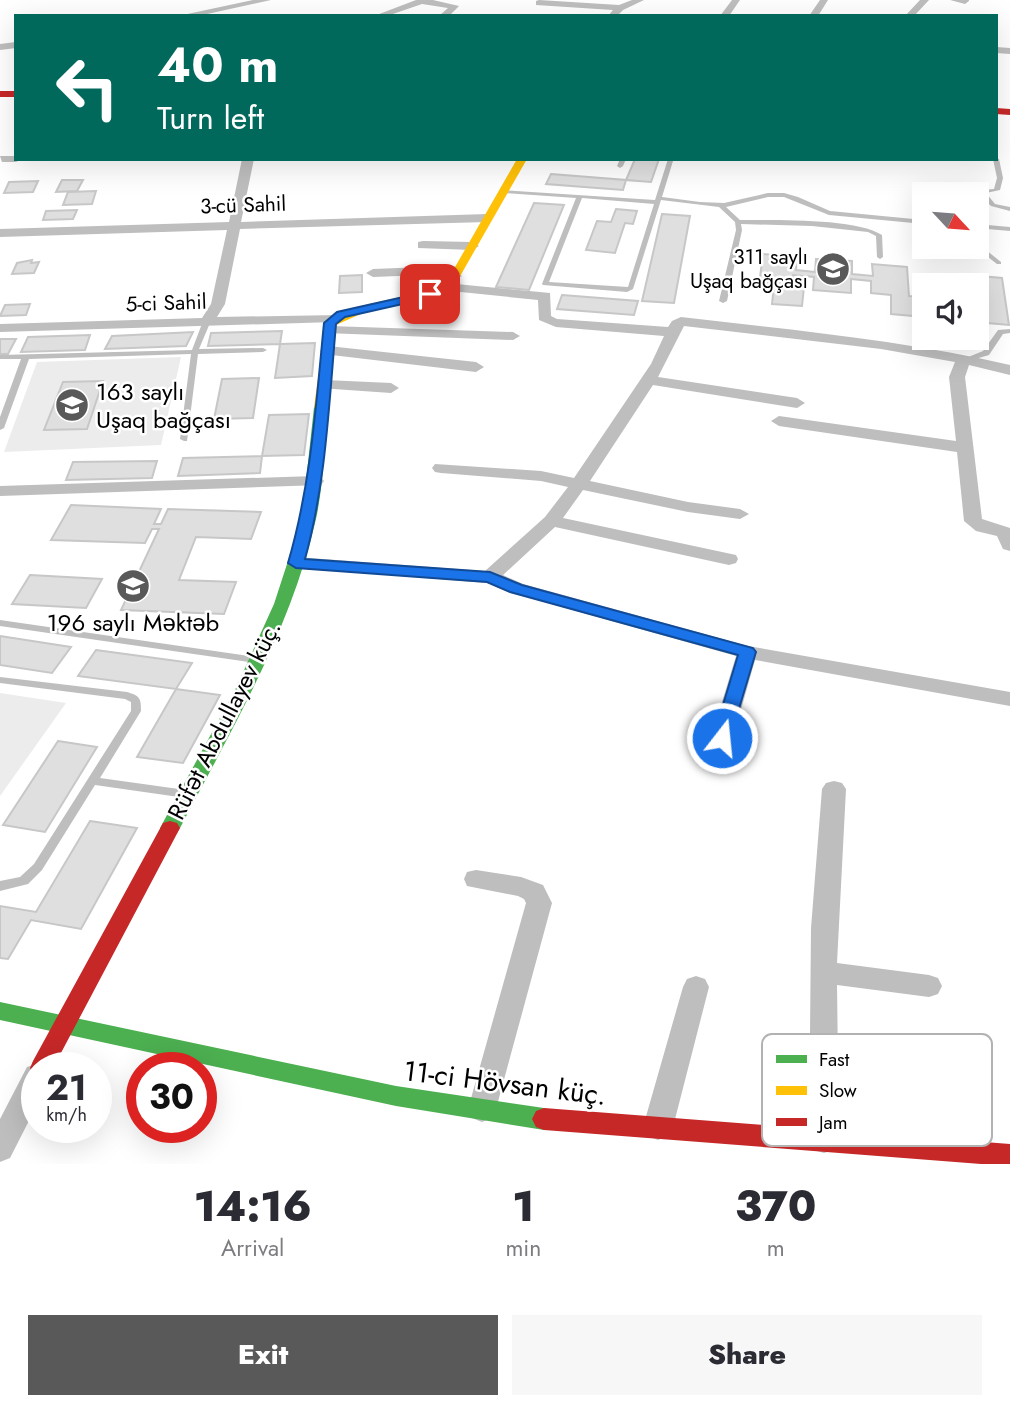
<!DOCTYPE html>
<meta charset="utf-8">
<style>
body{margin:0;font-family:Jost,sans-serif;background:#f7f7f7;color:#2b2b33;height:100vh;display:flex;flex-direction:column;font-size:26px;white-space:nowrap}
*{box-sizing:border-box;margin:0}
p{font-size:23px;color:#7c7c81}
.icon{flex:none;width:38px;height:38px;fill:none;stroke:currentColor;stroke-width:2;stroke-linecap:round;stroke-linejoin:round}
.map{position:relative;height:1164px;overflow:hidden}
.sheet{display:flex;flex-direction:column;background:#fff;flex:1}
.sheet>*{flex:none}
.banner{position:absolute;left:14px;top:14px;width:984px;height:147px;border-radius:0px;box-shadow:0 7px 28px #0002;background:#00695c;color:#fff;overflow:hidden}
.needle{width:46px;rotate:116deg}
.fabs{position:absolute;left:912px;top:182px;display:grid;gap:14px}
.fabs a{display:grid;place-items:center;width:77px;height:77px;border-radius:0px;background:#fff;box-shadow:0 7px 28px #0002;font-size:35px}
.speed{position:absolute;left:21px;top:1052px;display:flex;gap:14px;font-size:35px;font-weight:700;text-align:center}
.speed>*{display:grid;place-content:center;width:91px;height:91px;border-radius:50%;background:#fff;box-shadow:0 7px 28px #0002;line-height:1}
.speed small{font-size:18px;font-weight:400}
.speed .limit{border:10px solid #d22;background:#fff;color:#111}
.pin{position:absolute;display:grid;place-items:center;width:60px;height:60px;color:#fff;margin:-30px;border-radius:14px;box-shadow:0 4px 10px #0006}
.me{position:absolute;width:77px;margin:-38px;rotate:16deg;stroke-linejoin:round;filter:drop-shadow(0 0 5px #0008)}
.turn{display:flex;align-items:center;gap:24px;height:147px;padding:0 28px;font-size:32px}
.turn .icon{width:91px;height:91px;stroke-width:2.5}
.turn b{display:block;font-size:49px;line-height:60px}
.eta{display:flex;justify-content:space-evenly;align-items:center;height:119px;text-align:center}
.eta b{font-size:42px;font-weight:800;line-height:49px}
.cta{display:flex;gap:14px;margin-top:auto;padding:14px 28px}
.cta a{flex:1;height:80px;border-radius:0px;background:#595959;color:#fff;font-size:28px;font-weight:800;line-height:80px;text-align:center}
.cta a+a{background:#f7f7f7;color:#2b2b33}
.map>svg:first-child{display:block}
</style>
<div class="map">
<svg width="1010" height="1164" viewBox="0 0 1010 1164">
<rect width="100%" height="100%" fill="#fff"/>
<path fill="#ececec" d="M 181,357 L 161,445 L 4,452 L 37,362 Z
M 0,693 L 66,703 L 0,796 Z"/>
<path fill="#dfdfdf" stroke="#c7c7c7" stroke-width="2" d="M 635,159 L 659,159 L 651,182 L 626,180 Z
M 551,174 L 626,180 L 623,190 L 546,184 Z
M 62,180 L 83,180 L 77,191 L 56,192 Z
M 38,181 L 33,192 L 4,193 L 9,182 Z
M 96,191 L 92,204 L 63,205 L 68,192 Z
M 534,203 L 564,205 L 529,290 L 496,287 Z
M 616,209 L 637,211 L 633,224 L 625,223 L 615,253 L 586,250 L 597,221 L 611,222 Z
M 77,210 L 73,219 L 43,220 L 46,211 Z
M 662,214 L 690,216 L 674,303 L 642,301 Z
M 763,254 L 797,257 L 796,270 L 815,272 L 816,259 L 852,261 L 852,274 L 873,276 L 872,264 L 907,267 L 909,296 L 924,297 L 924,317 L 891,314 L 891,295 L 871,293 L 871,281 L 851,279 L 851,293 L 813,290 L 814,277 L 793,275 L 792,286 L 804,287 L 802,306 L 772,304 L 774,286 L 759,285 Z
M 32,260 L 31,263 L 39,262 L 34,273 L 12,274 L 17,263 Z
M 362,275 L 362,292 L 339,293 L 340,276 Z
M 968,275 L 1002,278 L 1009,325 L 976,322 L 976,285 L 970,285 Z
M 562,295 L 638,301 L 634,315 L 557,309 Z
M 30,304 L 26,315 L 0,316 L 5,305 Z
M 282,331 L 280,344 L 208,346 L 211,333 Z
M 193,332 L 186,346 L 105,349 L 112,336 Z
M 90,335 L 85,350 L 21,352 L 28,337 Z
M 0,339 L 16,339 L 8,354 L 0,354 Z
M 315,343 L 312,376 L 275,378 L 280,344 Z
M 259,378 L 253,418 L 214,419 L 222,379 Z
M 103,381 L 87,429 L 44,430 L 63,382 Z
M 309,414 L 304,455 L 262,456 L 269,415 Z
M 262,456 L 260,473 L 178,476 L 183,458 Z
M 157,461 L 152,478 L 66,480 L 73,462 Z
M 71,505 L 161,509 L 154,524 L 161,524 L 168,509 L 261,512 L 251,539 L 196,537 L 179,580 L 236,582 L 224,614 L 121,610 L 159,529 L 152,529 L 145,543 L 51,540 Z
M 30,575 L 102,579 L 86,608 L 12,604 Z
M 0,636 L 71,647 L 52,673 L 0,665 Z
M 96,650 L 192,663 L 176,689 L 78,676 Z
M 176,689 L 220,695 L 183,763 L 137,757 Z
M 58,741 L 97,747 L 45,832 L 3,825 Z
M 90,821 L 137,828 L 81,929 L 31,920 L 8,959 L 0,958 L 0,906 L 36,912 Z"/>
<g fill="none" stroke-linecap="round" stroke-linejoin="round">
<path fill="#bebebe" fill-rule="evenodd" d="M 996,157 L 999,159 L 1003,178 L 1000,190 L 986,193 L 995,204 L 1010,207 L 1010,211 L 991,206 L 979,194 L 919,189 L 916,187 L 919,185 L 981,190 L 994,189 L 997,178 L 993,159 L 996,159 Z
M 620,159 L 626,159 L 623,166 L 620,168 L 617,166 Z
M 668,159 L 741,159 L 738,161 L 673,161 L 662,197 L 700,202 L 724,203 L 768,193 L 784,193 L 798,197 L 830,211 L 924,220 L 924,224 L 829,215 L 784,197 L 768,197 L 726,207 L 740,220 C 773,220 857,218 882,235 L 883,257 L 880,259 L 877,257 L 876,236 L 868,232 L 812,226 L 741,224 L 742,230 L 727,301 L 723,303 L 719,301 L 736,230 L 735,222 L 719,207 L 661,200 L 633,289 L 627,292 L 543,285 L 542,284 L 576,198 L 504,193 L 501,191 L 502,190 L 655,200 ZM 582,198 L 654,204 L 628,287 L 549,282 Z
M 976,224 L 1010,227 L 1010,231 L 976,228 Z
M 976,242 L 1001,262 L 1001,264 L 997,264 L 975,247 Z
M 203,321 L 206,321 L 210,323 L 199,349 L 263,348 L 267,350 L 263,352 L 198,354 L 187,441 L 184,441 L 180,439 L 191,354 L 29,359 L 4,428 L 0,430 L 0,417 L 21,359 L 0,359 L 0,355 L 192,350 Z
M 1010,329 L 1010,333 L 1003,334 L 989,355 L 965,362 L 961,360 L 983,351 L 998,330 Z
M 0,620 L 256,657 L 261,660 L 256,663 L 0,626 Z
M 0,677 L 127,692 C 140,696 141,698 141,711 L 100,778 L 186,790 L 190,791 L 192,794 L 190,797 L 186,798 L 95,785 L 42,870 L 28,884 L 0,891 L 0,881 L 20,877 L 34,864 L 131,711 L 131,702 L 125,699 L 0,683 Z"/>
<path fill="#bebebe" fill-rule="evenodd" d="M 253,0 L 271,0 L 198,16 L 178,16 Z
M 416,0 L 433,0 L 459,6 L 449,16 L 439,16 L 448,8 L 422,4 L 387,16 L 374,16 Z
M 539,0 L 619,5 L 632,0 L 644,0 L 623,10 L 617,16 L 608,16 L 613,10 L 536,5 L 536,1 Z
M 732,0 L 740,0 L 729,16 L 720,16 Z
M 820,0 L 828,0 L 818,16 L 809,16 Z
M 920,0 L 929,0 L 914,16 L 905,16 Z
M 950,0 L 969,0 L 969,1 L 965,4 Z
M 16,42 L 16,48 L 0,50 L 0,44 Z
M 996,47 L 1010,48 L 1010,54 L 996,53 Z
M 0,156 L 16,156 L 16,159 L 22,159 L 16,162 L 2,162 Z
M 242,159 L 254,159 L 241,222 L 487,214 L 493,218 L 487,222 L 240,229 L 225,304 L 217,317 L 339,315 L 341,318 L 334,322 L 0,332 L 0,324 L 202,318 L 211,304 L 227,230 L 0,237 L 0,229 L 229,222 Z
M 423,241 L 472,242 L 479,246 L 472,250 L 418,248 L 418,242 Z
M 424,267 L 455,272 L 462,276 L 455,280 L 424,275 L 373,277 L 366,273 L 373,269 Z
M 446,283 L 550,293 L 551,316 L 557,319 L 668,327 L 672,321 L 681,317 C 791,330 902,340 1010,365 L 1010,375 L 969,365 L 965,377 L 982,519 L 1010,528 L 1010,551 L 1003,549 L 997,536 L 976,531 L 964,521 L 957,452 L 779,426 L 771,421 L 779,416 L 956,441 L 949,377 L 955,362 L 881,349 L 684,326 L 658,377 L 797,398 L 805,403 L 797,408 L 653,385 L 590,481 L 688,502 L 740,509 L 749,514 L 740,519 L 688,512 L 583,490 L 563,518 L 736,555 L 738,559 L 736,563 L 729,565 L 555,527 L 503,575 L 523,584 L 748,646 L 1010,692 L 1010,706 L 755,660 L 733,738 L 730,743 L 722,746 L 714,743 L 711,738 L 736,656 L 509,592 L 487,583 L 289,567 L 287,563 L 296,557 L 485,571 L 545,517 L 568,487 L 541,481 L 441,473 L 435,472 L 432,468 L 435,464 L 541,471 L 574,478 L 651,364 L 664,336 L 556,327 L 539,320 L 538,300 L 441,290 L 441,284 Z
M 330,326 L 513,332 L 520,336 L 513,340 L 325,333 L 323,330 Z
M 328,346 L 476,362 L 484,367 L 476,372 L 323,354 L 320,351 L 323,348 Z
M 325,380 L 391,383 L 399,388 L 391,393 L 319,388 L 317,385 Z
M 315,476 L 321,477 L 324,481 L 321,485 L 0,496 L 0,486 Z
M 834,781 L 842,783 L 846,789 L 837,963 L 929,975 L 938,978 L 942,986 L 938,994 L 929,997 L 837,985 L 839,1140 L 834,1150 L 824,1153 L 814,1150 L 809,1140 L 811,928 L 822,789 L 826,783 Z
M 476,870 L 521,877 L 543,885 L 552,903 L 496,1109 L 492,1118 L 482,1122 L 472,1118 L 468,1109 L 526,903 L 524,899 L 518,896 L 467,886 L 464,879 L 467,872 Z
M 696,976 L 705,979 L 709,987 L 673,1127 L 668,1136 L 658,1140 L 648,1136 L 643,1127 L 683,987 L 687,979 Z
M 37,1064 L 47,1068 L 37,1068 L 37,1105 L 10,1158 L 0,1162 L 0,1119 L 27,1067 Z"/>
<path fill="#4caf50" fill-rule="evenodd" d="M 321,403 L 328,407 C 324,444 324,483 316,519 C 291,629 232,729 180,828 L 177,833 L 170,835 L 163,833 L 160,828 L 235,690 L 274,604 L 302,518 L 314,407 Z
M 0,1002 L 396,1086 L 544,1108 L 552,1111 L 556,1119 L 552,1127 L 544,1130 L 396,1106 L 0,1020 Z"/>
<path fill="#ffc107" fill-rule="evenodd" d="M 517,159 L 527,159 L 459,278 L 430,297 L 363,313 L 336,325 L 328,407 L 326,410 L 316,410 L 314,407 L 326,320 L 356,307 L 422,292 L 451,274 Z"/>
<path fill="#c62828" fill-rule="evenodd" d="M 0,91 L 16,91 L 16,97 L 0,97 Z
M 996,108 L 1010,109 L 1010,115 L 996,114 Z
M 170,821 L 177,823 L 180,828 L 53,1068 L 37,1068 L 37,1077 L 33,1075 L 30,1068 L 33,1061 L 163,823 Z
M 544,1108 L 1010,1144 L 1010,1164 L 981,1164 L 544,1130 L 536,1127 L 532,1119 L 536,1111 Z"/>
</g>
<path fill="#1a73e8" stroke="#114b97" stroke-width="2" d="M 430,291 L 435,294 L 434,297 L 345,317 L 336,324 C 329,403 326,483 305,559 L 490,572 L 522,585 L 753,648 L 756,652 L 729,742 L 716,742 L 713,738 L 738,655 L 510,592 L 487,582 L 296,568 L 288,563 C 311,485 316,404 324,323 L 337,312 Z"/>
<defs>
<g id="school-disc" transform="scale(1.75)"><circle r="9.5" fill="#595959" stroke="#fff"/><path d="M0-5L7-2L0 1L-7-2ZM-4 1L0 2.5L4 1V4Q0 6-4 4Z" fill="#fff"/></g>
</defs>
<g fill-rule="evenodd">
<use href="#school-disc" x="833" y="269"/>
<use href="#school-disc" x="72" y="405"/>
<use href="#school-disc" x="133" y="586"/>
</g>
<g text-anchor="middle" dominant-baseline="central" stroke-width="5" stroke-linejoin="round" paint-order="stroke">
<g font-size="21" fill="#000" stroke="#fff">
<text transform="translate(243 205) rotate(-2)">3-cü Sahil</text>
<text transform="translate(166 303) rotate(-2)">5-ci Sahil</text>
</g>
<g font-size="21" fill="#000" stroke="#fff" text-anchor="end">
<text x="808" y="257">311 saylı<tspan x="808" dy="24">Uşaq bağçası</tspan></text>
</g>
<g font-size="24" fill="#000" stroke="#fff" text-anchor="start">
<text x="96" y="391">163 saylı<tspan x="96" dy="28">Uşaq bağçası</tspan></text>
<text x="133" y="622" text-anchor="middle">196 saylı Məktəb</text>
</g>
<g font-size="24" fill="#000" stroke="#fff">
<text transform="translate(224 720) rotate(-63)">Rüfət Abdullayev küç.</text>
</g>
<g font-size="28" fill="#000" stroke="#fff">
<text transform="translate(505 1083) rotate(7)">11-ci Hövsan küç.</text>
</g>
</g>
<rect x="762" y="1034" width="230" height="112" rx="10" fill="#fff" stroke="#b2b2b2" stroke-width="2"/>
<rect x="776" y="1055" width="31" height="8" fill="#4caf50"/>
<rect x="776" y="1086" width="31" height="9" fill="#ffc107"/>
<rect x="776" y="1118" width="31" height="8" fill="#c62828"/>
<g font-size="19" fill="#000">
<text x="819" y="1066">Fast</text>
<text x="819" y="1097">Slow</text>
<text x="819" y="1129">Jam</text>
</g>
</svg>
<div class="fabs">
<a><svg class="needle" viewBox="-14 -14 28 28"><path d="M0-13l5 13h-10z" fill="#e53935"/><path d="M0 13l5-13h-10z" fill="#7c7c81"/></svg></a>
<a><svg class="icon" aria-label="sound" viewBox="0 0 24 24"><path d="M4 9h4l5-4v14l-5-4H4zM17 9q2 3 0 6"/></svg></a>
</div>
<div class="speed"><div>21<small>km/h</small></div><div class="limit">30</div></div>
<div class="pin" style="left:430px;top:294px;background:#d93025"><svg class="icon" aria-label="arrive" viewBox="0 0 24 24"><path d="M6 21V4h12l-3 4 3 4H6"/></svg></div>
<svg class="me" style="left:722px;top:738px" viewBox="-20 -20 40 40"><circle r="17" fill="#1a73e8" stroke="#fff" stroke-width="3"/><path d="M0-11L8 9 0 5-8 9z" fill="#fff"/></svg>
<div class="banner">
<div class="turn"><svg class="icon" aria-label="left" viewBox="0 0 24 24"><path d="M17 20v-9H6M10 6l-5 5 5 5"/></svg><div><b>40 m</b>Turn left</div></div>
</div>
</div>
<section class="sheet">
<div class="eta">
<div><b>14:16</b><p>Arrival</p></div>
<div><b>1</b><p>min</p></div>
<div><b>370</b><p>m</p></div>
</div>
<div class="cta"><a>Exit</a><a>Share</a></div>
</section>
